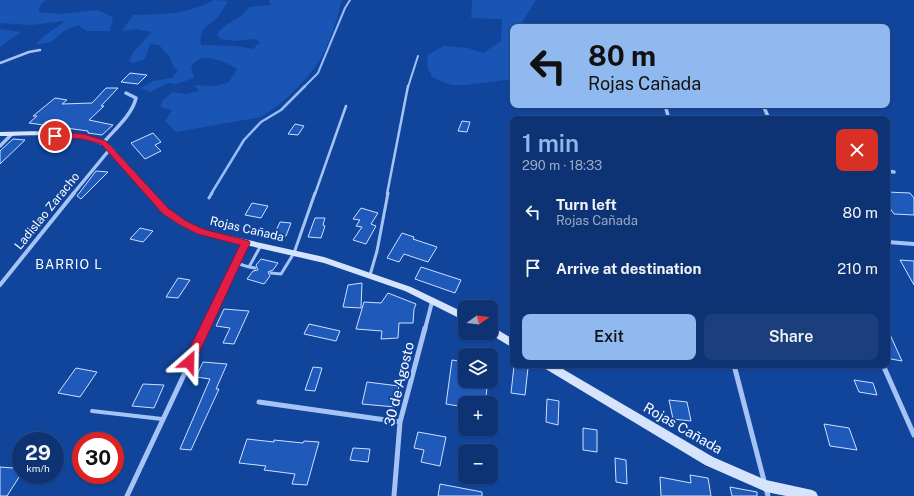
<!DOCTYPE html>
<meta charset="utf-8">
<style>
body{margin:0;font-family:"Public Sans",sans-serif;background:#1b3f7c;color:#f1f3f6;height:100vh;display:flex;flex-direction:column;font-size:15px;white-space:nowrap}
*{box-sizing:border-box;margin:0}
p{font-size:13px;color:#9aaac5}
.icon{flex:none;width:22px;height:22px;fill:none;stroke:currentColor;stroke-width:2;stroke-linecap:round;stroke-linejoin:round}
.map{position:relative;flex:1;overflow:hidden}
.sheet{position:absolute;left:510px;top:116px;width:380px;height:252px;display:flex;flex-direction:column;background:#0d3374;border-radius:8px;box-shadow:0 1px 3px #0004,0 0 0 1px #2d4e86}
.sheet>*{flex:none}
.top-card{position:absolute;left:510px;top:24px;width:380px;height:84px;border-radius:8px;box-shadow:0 1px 3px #0004,0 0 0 1px #2d4e86;background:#90b9f0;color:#111;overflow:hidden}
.needle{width:26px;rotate:75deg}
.tools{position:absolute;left:458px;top:300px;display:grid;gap:8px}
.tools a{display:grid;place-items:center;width:40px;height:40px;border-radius:8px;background:#0d3374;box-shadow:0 1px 3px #0004,0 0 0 1px #2d4e86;font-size:20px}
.speed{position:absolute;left:12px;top:432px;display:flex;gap:8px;font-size:20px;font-weight:700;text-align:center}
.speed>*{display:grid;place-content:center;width:52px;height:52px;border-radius:50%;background:#0d3374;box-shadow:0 1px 3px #0004,0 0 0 1px #2d4e86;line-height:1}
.speed small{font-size:10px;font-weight:400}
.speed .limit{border:6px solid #d22;background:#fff;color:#111}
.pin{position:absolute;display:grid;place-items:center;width:34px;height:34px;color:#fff;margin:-17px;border:2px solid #fff;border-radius:50%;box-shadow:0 1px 4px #0007}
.me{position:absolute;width:44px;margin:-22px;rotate:25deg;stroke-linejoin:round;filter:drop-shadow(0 0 3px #0008)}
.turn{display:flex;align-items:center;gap:14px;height:84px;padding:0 12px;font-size:18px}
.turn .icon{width:52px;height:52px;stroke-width:2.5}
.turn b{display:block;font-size:28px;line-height:34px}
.round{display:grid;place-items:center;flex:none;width:42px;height:42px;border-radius:8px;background:#1b3f7c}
.summary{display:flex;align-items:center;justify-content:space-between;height:68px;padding:0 12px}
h1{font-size:24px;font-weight:600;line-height:30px;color:#90b9f0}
.cta{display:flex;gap:8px;margin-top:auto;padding:8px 12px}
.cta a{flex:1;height:46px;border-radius:8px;background:#90b9f0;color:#111;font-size:16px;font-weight:600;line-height:46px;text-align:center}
.cta a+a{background:#1b3f7c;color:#f1f3f6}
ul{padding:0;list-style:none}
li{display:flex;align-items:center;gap:12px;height:56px;padding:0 12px}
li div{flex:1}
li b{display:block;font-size:15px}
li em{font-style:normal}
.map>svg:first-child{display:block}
</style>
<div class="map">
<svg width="914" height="496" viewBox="0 0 914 496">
<rect width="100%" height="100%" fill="#11449b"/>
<path fill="#1955b5" d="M 0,0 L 47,0 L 42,3 L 38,12 L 62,14 L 97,10 L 113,17 L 110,31 L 87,31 L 78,25 L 64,31 L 51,42 L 36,45 C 42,35 56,29 65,21 L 31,25 L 0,23 Z
M 214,0 L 228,1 C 224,7 220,16 215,20 C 204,28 199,30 201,45 L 235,46 L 253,49 L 260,42 L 255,39 L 234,41 L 221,39 L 217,35 C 224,22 242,20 249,7 L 271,5 L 269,0 L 343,0 L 341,2 C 336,23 328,50 315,67 C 302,85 280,106 261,117 L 176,132 L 165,121 L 172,110 L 160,107 L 163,100 L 173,92 L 186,94 L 199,91 L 194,85 L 216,86 L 229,82 L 237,69 C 225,62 199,49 191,68 L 194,78 L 176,84 L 168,83 L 150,92 L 140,88 L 153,81 L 172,78 L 178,70 L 174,68 L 169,56 L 159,45 L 150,44 L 145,59 L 133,63 L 129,61 L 133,52 L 152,32 L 136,29 L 122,31 L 133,15 C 166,14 184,15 214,0 Z
M 472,0 L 536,0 L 519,27 L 513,27 L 513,79 L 465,85 L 451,85 L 432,77 L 427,66 L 428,54 L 444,46 L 468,48 L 483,53 L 501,41 L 502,19 L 471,18 Z
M 0,29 L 21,32 L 0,47 Z"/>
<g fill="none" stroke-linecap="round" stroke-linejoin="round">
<path stroke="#96bdf7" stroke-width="2" d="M 304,87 L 318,73 L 345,8 L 350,0"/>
<path stroke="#96bdf7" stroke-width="2.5" d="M 211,194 L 244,140 L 261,122 L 281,110 L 305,86"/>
<path stroke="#96bdf7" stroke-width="3" d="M 209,198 L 212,193"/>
</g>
<path fill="#1f5aba" stroke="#cde0fe" d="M 130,73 L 147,75 L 138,84 L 121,82 Z
M 106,88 L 118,88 L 101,106 L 104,106 L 89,120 L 113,125 L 102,135 L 88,133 L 88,131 L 29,123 L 37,116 L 33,116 L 55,98 L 67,100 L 62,104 L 92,103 Z
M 462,121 L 470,122 L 467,132 L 458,131 Z
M 295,124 L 304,126 L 298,135 L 288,134 Z
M 153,133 L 161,142 L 155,145 L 161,151 L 145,159 L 131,143 Z
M 13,139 L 25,140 L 0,164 L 0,151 Z
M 96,171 L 108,172 L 81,199 L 77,196 Z
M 887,192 L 910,193 L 914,198 L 914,215 L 894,214 L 887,204 Z
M 252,203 L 268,206 L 261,218 L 245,215 Z
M 361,208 L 378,213 L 371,224 L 376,226 L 366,244 L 353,240 L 362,227 L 356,226 L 360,220 L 353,219 Z
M 315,218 L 325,218 L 323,225 L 325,226 L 321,238 L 308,237 Z
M 280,222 L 291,223 L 286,236 L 274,235 Z
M 140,228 L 153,231 L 143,242 L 130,239 Z
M 402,233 L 414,237 L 413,239 L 437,247 L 428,262 L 404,254 L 399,262 L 387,258 Z
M 261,259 L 278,263 L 273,270 L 268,272 L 270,276 L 264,284 L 247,279 L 253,271 L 258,270 L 256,265 Z
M 900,260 L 914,261 L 914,285 Z
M 421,267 L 461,280 L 455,293 L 415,279 Z
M 178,278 L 190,280 L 178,298 L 166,297 Z
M 362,283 L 361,308 L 343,307 L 348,285 Z
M 388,293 L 416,304 L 414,309 L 413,323 L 399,323 L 398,338 L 381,339 L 382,331 L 356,329 L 364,302 L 381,303 Z
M 224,309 L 249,311 L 234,344 L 223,343 L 230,328 L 216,326 Z
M 309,324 L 340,331 L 336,341 L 304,334 Z
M 887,328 L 902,361 L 891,359 L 887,350 Z
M 452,360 L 465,362 L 465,381 L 488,381 L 485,403 L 465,403 L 465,407 L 446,404 Z
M 203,362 L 227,364 L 216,389 L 219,389 L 191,450 L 180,449 L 210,379 L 196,377 Z
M 514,366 L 528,368 L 525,395 L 511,393 Z
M 313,367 L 322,368 L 315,391 L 305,390 Z
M 76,368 L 97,372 L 80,397 L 58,393 Z
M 854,380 L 873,383 L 877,395 L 859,392 Z
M 367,382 L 399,386 L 395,407 L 362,404 Z
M 143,384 L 164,385 L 154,408 L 132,406 Z
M 547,399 L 559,401 L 558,425 L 546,422 Z
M 669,400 L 687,402 L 691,421 L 673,419 Z
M 824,424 L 849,428 L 857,450 L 830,446 Z
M 583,428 L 597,430 L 597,452 L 583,450 Z
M 418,432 L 446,437 L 440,466 L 421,462 L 424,450 L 414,448 Z
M 247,439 L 274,442 L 274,440 L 303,443 L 304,441 L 319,442 L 307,485 L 292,484 L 295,474 L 264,470 L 266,466 L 239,463 Z
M 353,448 L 370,449 L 368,462 L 350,460 Z
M 21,457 L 21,474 L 7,496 L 0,496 L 0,467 L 13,468 Z
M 615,458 L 626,460 L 627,484 L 616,482 Z
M 690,475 L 708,478 L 711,496 L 661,496 L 660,477 L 691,483 Z
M 440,484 L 482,492 L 482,496 L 438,496 Z
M 730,487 L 757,492 L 757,496 L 732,496 Z"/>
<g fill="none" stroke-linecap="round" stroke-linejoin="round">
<path stroke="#a5c3f4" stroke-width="2" d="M 408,87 L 418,56"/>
<path stroke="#a5c3f4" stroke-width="2.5" d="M 315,194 L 346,106
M 387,194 L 408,86"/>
<path stroke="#a5c3f4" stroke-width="3" d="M 236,263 L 249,267
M 255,268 L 249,267 L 260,247
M 271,273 L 281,274 L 294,253 L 315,193
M 370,275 L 377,251 L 388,193"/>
<path stroke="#a5c3f4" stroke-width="4" d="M 92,411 L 162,419"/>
<path stroke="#a5c3f4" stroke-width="2.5" d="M 0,63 L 29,52 L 40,50"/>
<path stroke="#a5c3f4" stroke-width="3.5" d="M 665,105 L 669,119
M 763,105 L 769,119
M 104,142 C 115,129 132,115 136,98 L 126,93
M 0,146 L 12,134
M 887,171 L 894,172
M 73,194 L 110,149"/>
<path stroke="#a5c3f4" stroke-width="4" d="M 887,242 L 914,244
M 0,285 L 74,193
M 206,329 L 246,243
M 425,329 L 432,302"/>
<path stroke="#a5c3f4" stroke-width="5" d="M 734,365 L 768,496
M 883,365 L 914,435
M 259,402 L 400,422
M 127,496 L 206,328
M 394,496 L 400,422 L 425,328"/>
<path fill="#d5e3fd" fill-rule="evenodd" d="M 0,132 C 36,132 78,127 110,145 L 168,209 L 186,221 L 203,230 L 324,257 L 411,287 L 465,313 L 465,321 L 405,291 L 324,263 L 198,234 L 180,225 L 162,213 L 106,147 C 75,131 34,136 0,136 Z
M 491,326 L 513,339 L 513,348 L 488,333 L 491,333 Z
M 542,365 L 556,365 L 713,457 L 766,480 L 812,490 L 816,492 L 818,496 L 786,496 L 766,492 L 705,465 L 544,368 Z"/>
</g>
<path fill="#e11d48" stroke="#92132f" d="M 55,133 L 84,134 L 106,141 L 168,208 L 186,221 L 203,229 L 249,241 L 250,243 L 193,366 L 189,367 L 185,366 L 183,362 L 240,245 L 198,234 L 180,225 L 162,213 L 101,144 L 83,139 L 52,137 L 52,134 Z"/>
<g text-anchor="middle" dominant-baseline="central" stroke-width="4" stroke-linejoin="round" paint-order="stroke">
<g font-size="12" fill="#fff" stroke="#11449b">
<text transform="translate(47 211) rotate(-51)">Ladislao Zaracho</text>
<text transform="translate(247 229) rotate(13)">Rojas Cañada</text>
</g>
<g font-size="13" letter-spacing="1" fill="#fff" stroke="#11449b">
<text x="69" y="264">BARRIO L</text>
</g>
<g font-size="14" fill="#fff" stroke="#11449b">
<text transform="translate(399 384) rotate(-76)">30 de Agosto</text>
<text transform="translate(683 428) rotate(30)">Rojas Cañada</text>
</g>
</g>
</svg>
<div class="tools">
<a><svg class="needle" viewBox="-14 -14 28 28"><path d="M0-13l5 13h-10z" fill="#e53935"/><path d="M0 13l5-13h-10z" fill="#9aaac5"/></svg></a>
<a><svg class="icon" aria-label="layers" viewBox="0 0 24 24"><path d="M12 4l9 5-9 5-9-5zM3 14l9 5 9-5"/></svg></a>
<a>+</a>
<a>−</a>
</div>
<div class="speed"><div>29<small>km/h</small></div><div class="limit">30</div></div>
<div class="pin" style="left:55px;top:136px;background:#d93025"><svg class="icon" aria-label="arrive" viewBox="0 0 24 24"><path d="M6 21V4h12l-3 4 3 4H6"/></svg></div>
<svg class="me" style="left:189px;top:362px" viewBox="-20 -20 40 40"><path d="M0-17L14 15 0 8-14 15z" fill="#e11d48" stroke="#fff" stroke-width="4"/></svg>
<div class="top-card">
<div class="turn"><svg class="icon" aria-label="left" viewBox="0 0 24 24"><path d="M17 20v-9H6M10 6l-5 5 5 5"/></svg><div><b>80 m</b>Rojas Cañada</div></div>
</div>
<section class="sheet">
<div class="summary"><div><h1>1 min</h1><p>290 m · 18:33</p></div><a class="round" style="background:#d93025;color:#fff"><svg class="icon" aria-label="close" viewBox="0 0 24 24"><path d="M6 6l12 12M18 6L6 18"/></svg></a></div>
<ul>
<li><svg class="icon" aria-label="left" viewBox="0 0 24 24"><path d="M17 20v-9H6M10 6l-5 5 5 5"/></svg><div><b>Turn left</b><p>Rojas Cañada</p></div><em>80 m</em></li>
<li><svg class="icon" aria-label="arrive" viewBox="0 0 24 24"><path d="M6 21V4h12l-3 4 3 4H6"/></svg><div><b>Arrive at destination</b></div><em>210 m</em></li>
</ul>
<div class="cta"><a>Exit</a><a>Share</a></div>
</section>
</div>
